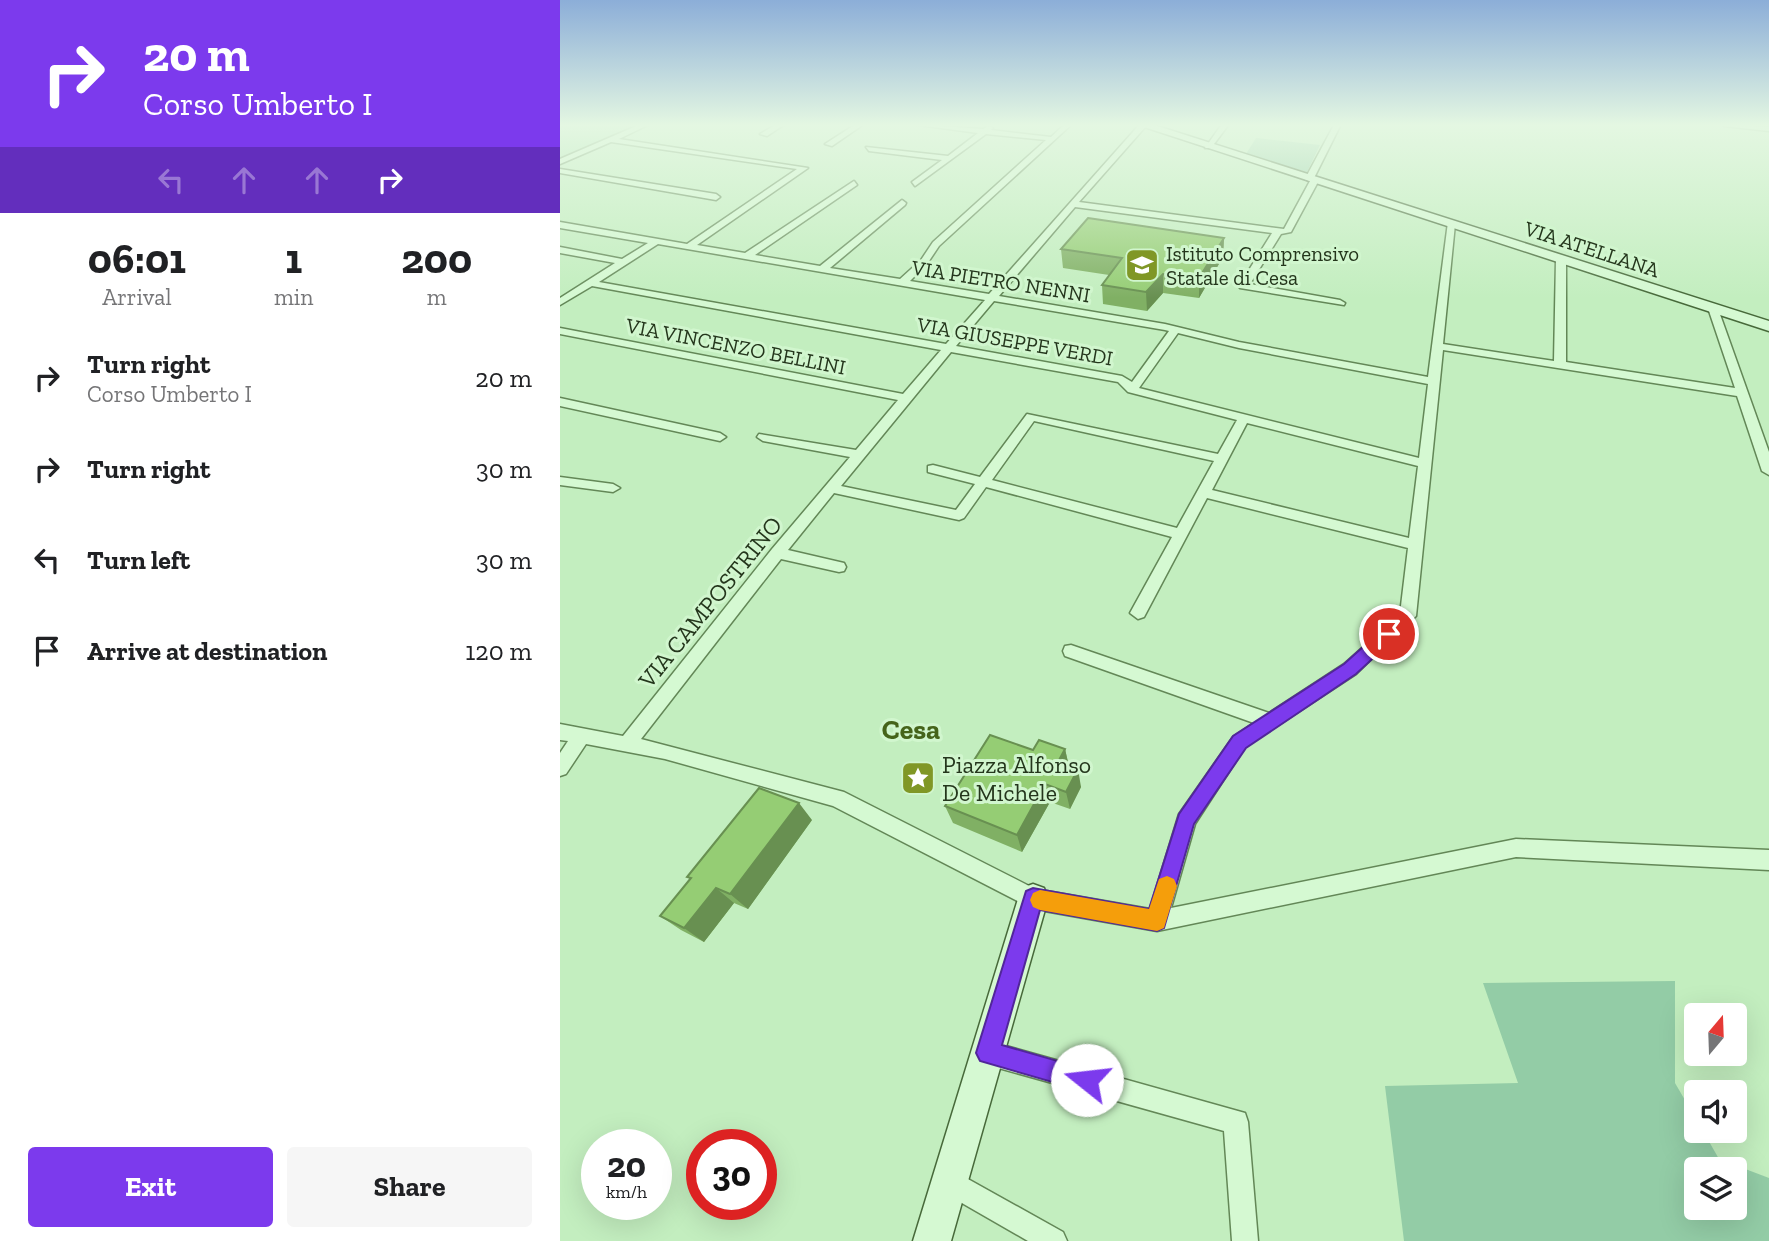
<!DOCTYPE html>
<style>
body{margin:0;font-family:"Zilla Slab",serif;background:#f6f6f6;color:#202124;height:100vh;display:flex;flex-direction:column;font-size:26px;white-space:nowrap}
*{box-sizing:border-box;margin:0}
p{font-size:23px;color:#757577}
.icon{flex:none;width:38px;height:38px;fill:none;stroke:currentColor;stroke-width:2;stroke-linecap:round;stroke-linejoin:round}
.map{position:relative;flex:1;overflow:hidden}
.sheet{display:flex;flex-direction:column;background:#fff;width:560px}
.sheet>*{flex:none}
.hud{background:#7c3aed;color:#fff;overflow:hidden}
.needle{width:46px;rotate:19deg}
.tools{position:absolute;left:1124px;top:1003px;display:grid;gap:14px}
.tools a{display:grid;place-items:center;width:63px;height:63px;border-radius:7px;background:#fff;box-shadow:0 7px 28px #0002;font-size:35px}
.speed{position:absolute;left:21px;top:1129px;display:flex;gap:14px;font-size:35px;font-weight:700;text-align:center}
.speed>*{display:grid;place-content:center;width:91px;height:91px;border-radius:50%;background:#fff;box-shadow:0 7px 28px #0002;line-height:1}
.speed small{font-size:18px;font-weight:400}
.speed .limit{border:10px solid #d22;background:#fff;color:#111}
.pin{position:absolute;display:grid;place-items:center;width:60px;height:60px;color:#fff;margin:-30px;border:4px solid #fff;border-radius:50%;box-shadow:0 2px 7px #0007}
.me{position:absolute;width:77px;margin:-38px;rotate:286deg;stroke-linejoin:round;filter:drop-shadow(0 0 5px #0008)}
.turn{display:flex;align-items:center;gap:24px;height:147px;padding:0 28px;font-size:32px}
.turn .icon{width:91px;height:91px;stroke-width:2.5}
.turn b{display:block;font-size:49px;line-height:60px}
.lanes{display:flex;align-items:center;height:66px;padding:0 28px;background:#0003;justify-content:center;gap:35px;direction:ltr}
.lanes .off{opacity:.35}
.eta{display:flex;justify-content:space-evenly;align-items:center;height:119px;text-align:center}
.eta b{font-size:42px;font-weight:700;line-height:49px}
.action{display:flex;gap:14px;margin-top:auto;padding:14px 28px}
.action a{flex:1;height:80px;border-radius:7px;background:#7c3aed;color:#fff;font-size:28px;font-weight:700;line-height:80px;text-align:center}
.action a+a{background:#f6f6f6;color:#202124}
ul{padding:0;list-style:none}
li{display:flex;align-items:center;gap:21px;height:91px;padding:0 28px}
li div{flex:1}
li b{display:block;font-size:26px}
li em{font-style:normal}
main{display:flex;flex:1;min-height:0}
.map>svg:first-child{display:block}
</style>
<main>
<section class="sheet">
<div class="hud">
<div class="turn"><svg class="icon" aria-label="right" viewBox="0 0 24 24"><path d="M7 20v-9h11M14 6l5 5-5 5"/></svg><div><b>20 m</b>Corso Umberto I</div></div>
<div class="lanes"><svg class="icon off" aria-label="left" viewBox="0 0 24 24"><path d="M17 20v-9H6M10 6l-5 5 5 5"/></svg><svg class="icon off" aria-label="ahead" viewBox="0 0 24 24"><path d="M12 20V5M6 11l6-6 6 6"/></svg><svg class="icon off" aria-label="ahead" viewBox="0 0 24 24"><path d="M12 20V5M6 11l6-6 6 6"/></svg><svg class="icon" aria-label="right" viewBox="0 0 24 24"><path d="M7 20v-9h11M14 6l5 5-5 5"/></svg></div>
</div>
<div class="eta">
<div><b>06:01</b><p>Arrival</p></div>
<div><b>1</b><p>min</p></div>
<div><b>200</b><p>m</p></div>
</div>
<ul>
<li><svg class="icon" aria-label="right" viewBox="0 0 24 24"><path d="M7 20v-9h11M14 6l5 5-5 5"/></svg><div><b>Turn right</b><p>Corso Umberto I</p></div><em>20 m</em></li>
<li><svg class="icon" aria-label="right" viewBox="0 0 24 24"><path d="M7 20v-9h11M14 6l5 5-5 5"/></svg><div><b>Turn right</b></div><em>30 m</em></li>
<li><svg class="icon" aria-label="left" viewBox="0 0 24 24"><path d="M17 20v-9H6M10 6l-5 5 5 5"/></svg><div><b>Turn left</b></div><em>30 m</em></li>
<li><svg class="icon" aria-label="arrive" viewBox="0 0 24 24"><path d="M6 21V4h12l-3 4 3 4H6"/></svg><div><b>Arrive at destination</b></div><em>120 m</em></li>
</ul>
<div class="action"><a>Exit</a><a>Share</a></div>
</section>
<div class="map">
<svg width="1209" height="1241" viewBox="0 0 1209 1241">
<rect width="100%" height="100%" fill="#c3eebf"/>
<path fill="#ace4af" d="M 0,124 L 82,124 L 0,160 Z"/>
<path fill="#93cca6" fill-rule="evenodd" d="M 696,138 L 760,145 L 747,172 L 686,154 Z
M 1115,981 L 1115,1083 L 1136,1119 L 1136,1130 L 1143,1131 L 1159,1159 L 1209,1178 L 1209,1241 L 844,1241 L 825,1086 L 958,1083 L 923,983 ZM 1136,1169 L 1174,1169 L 1174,1208 L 1136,1208 Z"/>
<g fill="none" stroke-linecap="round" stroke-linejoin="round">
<g stroke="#638757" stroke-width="3">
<path id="street" d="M 81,124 L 90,124 L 59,139 L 248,168 L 137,245 L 185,253 L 294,181 L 297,185 L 195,255 L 260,266 L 342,200 L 346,203 L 345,205 L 270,268 L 340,279 L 361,260 L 373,242 L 486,140 L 426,134 L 355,186 L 352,182 L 382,160 L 309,151 L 306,147 L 388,156 L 418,133 L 351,124 L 423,129 L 429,126 L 433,128 L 431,130 L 491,137 L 505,124 L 512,124 L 379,246 L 367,264 L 350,281 L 429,294 L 580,124 L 587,125 L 519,202 L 724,229 L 750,181 L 745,179 L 774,125 L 781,124 L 754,178 L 759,180 L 731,232 L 721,234 L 690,284 L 780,300 L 785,303 L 784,305 L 680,288 L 679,286 L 712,233 L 515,207 L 439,296 L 605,324 L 679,342 L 868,377 L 888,222 L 895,224 L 883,344 L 994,361 L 996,259 L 1001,256 L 1006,259 L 1006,362 L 1175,388 L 1148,308 L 1157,306 L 1209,452 L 1209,475 L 1202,471 L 1177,396 L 883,350 L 856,616 L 796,674 L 685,747 L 635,824 L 611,908 L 956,839 L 1209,850 L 1209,870 L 956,857 L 597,931 L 473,909 L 273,806 L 105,759 L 26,744 L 6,774 L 0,776 L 0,753 L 8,741 L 0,740 L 0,724 L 63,736 L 212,549 L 290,457 L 203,441 L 197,437 L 199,434 L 296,450 L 338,400 L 0,334 L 0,328 L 343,394 L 381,350 L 32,286 L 0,305 L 0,298 L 55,263 L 0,253 L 0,247 L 62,259 L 88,243 L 0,228 L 0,222 L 127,244 L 237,169 L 51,142 L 0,164 L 0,159 ZM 98,244 L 425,300 L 386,344 L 39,282 ZM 434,301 L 605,330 L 609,331 L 572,382 L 562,376 L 396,346 ZM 618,333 L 679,348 L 868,384 L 859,458 L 579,388 ZM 391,352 L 558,382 L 568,392 L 677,420 L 658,454 L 467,414 L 420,477 L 373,465 L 368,466 L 368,472 L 415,484 L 396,510 L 281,486 ZM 474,421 L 654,461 L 617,528 L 432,480 ZM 687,423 L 858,466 L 849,538 L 652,490 ZM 426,487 L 612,537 L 570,613 L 578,619 L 584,617 L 647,498 L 848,548 L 840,614 L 784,664 L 709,713 L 511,645 L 505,646 L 503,651 L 505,656 L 694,723 L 673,737 L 619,814 L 590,909 L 475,889 L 284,792 L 81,739 L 221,559 L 279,572 L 284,571 L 286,567 L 284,563 L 228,550 L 274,493 L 399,520 L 404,518 Z
M 217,124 L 225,124 L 207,136 L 200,134 Z
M 296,124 L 304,124 L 272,146 L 265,144 Z
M 662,124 L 669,124 L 651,148 L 645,148 Z
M 1161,124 L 1209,127 L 1209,131 L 1164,126 Z
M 0,169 L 156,194 L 160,197 L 156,200 L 0,173 Z
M 0,398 L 160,433 L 166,437 L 160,441 L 0,406 Z
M 0,477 L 53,484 L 60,488 L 53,492 L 0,485 Z
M 428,1041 L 685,1113 L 688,1122 L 698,1241 L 672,1241 L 664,1131 L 428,1065 L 420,1061 L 416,1053 L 420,1045 Z
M 390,1169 L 503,1232 L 507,1241 L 468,1241 L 381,1191 L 377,1182 L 381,1173 Z"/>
</g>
<g stroke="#47693a" stroke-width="3">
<path id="secondary" d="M 575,124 L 591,124 L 1209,321 L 1209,331 Z
M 473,884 L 484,888 L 488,899 L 391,1241 L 353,1241 L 458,899 L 462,888 Z"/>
</g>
<use href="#street" fill="#d5f9d2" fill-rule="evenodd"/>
<use href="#secondary" fill="#d5f9d2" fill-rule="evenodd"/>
</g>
<path fill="#80b064" d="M 664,238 L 663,257 L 639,298 L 603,293 L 587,311 L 543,304 L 542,285 L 549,275 L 503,268 L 501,249 Z
M 505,749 L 509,766 L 521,787 L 510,809 L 490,802 L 462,852 L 393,823 L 385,806 L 473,750 Z
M 252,820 L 188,909 L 174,903 L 144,942 L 121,930 L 100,916 L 130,879 L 127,877 Z"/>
<path fill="#689051" d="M 664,238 L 663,257 L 639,298 L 639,278 Z
M 603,274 L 603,293 L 587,311 L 586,292 Z
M 505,749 L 509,767 L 498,762 Z
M 518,769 L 521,787 L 510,809 L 506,792 Z
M 485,784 L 490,802 L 462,852 L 457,835 Z
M 239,803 L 252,820 L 188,909 L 170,894 Z
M 156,888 L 174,903 L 144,942 L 124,928 Z"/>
<path fill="#95cd74" stroke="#689051" stroke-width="2" d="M 528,218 L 664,238 L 639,278 L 603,274 L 586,292 L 542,285 L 562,258 L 501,249 Z
M 430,735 L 473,750 L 479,740 L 505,749 L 498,762 L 518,769 L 506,792 L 485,784 L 457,835 L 385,806 Z
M 199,788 L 239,803 L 170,894 L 156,888 L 124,928 L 100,916 L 131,878 L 127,877 Z"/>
<linearGradient id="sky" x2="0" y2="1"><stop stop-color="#8caed8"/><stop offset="0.42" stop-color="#e4f7e2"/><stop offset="1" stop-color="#e4f7e2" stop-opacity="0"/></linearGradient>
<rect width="1209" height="298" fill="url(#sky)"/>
<path fill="#7c3aed" stroke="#51269a" stroke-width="2" d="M 829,628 L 835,629 L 837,634 L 835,638 L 796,674 L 686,748 L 634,824 L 604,928 L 597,931 L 480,910 L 442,1045 L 536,1072 L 539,1080 L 536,1089 L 527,1092 L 420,1061 L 416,1053 L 466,891 L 473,888 L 589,909 L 619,814 L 673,736 L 784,664 L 823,629 Z"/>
<path fill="#f59e0b" d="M 607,876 L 614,879 L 617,886 L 604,928 L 597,931 L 480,910 L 473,907 L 470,900 L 473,893 L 480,890 L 589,909 L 599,879 Z"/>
<defs>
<g id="school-square" transform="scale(1.75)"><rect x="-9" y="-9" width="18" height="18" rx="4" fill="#809726" stroke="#d1f6ce"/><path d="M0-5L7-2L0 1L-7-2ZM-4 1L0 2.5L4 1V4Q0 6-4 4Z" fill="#fff"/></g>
<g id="sight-square" transform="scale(1.75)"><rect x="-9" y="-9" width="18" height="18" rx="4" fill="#809726" stroke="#d1f6ce"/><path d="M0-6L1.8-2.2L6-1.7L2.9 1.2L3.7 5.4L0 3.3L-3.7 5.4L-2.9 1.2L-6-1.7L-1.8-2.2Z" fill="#fff"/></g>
</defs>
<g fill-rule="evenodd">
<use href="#school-square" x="582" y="265"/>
<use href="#sight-square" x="358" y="778"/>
</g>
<g text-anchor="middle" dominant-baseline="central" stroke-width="6" stroke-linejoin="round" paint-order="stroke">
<g font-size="21" fill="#24361c" stroke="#d1f6ce">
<text transform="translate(1032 249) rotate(18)">VIA ATELLANA</text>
<text transform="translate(441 281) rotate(9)">VIA PIETRO NENNI</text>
<text transform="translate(455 341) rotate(10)">VIA GIUSEPPE VERDI</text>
<text transform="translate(176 346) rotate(11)">VIA VINCENZO BELLINI</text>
</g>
<g font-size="21" fill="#24361c" stroke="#d1f6ce" text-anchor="start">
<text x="606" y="253">Istituto Comprensivo<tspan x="606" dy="24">Statale di Cesa</tspan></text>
</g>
<g font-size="24" fill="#24361c" stroke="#d1f6ce">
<text transform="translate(150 602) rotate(-51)">VIA CAMPOSTRINO</text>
</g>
<g font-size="24" fill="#24361c" stroke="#d1f6ce" text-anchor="start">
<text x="382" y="764">Piazza Alfonso<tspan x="382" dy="28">De Michele</tspan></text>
</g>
<g font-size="28" font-weight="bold" fill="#45641a" stroke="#d1f6ce">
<text x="351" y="729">Cesa</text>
</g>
</g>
</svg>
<div class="tools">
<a><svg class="needle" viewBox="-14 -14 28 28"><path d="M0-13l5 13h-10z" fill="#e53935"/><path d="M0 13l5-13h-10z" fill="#757577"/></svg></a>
<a><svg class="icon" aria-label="sound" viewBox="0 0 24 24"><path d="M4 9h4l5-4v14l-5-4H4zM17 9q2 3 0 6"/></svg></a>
<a><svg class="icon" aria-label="layers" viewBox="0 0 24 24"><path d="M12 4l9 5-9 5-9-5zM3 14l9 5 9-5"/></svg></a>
</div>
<div class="speed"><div>20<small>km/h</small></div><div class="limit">30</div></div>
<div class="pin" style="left:829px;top:634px;background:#d93025"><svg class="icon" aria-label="arrive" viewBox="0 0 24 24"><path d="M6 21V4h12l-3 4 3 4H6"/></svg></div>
<svg class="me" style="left:527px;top:1080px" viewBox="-20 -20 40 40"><circle r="19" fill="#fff"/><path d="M0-13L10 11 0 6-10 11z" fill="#7c3aed"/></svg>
</div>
</main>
